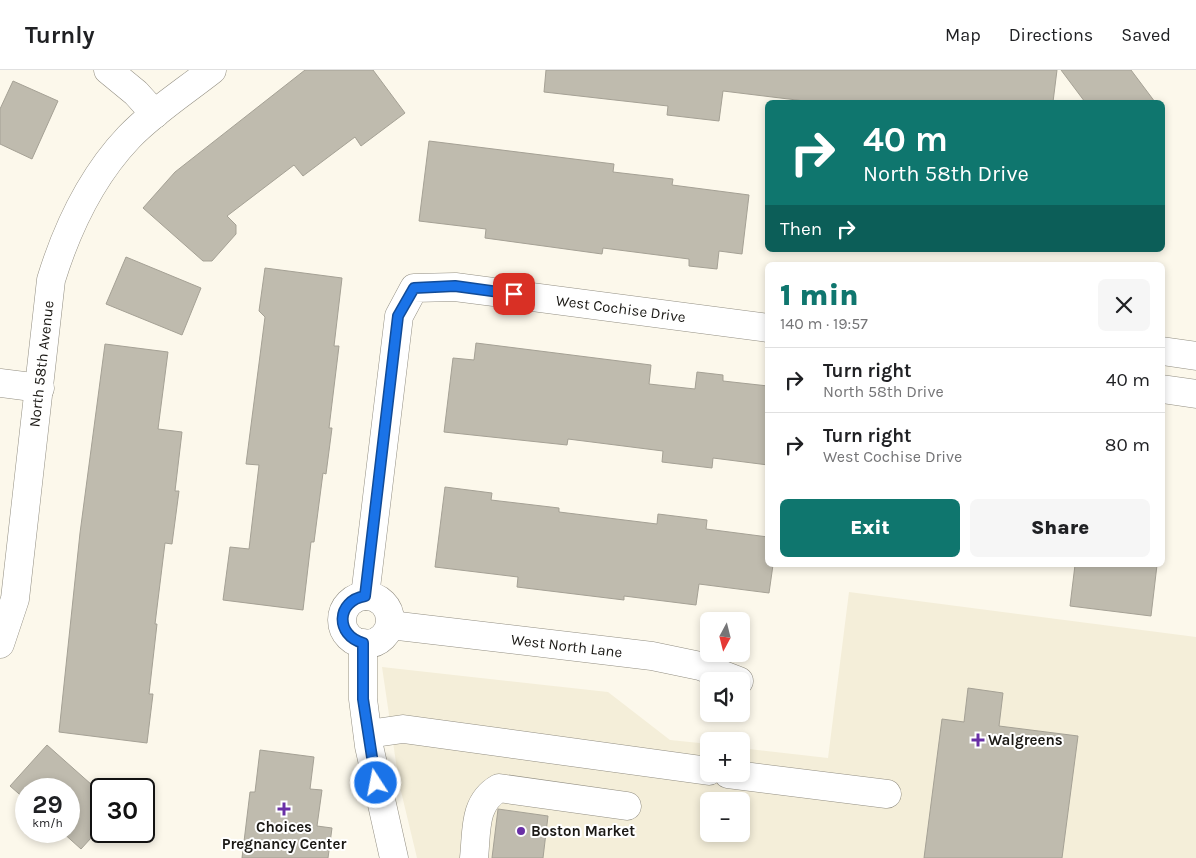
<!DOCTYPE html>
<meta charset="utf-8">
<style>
body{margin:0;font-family:Karla,sans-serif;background:#f6f6f6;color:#202124;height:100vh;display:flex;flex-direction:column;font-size:19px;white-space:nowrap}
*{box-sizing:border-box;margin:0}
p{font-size:16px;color:#757577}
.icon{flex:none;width:28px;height:28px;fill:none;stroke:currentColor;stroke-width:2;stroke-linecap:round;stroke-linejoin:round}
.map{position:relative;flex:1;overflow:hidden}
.sheet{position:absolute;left:765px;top:192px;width:400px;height:305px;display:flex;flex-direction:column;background:#fff;border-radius:8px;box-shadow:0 2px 8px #0003}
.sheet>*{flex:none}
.top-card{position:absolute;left:765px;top:30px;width:400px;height:152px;border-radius:8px;box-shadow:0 2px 8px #0003;background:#0f766e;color:#fff;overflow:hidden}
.needle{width:32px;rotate:187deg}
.buttons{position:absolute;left:700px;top:542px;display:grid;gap:10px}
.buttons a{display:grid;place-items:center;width:50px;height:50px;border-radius:8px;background:#fff;box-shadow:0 2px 8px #0003;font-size:25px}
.speed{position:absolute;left:15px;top:708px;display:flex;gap:10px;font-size:25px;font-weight:700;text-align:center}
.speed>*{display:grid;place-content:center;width:65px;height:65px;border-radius:50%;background:#fff;box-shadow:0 2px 8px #0003;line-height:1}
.speed small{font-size:12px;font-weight:400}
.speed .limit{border:2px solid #111;border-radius:8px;background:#fff;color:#111}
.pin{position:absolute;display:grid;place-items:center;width:42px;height:42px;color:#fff;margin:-21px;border-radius:10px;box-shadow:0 2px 8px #0006}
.me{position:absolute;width:55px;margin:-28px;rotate:349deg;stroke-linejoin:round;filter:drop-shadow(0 0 4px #0008)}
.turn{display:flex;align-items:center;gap:18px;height:105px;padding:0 15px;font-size:22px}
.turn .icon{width:65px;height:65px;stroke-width:2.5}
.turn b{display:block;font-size:35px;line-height:42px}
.then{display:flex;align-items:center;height:48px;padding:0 15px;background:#0003;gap:10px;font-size:19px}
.round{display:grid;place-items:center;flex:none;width:52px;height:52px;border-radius:8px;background:#f6f6f6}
.headline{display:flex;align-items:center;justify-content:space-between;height:85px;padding:0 15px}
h1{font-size:30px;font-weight:800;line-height:38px;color:#0f766e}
.primary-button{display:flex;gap:10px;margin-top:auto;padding:10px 15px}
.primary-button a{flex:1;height:58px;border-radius:8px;background:#0f766e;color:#fff;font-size:20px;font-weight:800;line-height:58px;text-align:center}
.primary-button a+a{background:#f6f6f6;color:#202124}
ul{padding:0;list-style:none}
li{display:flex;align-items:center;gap:15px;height:65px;padding:0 15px;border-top:1px solid #e0e0e0}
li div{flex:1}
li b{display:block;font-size:19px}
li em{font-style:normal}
header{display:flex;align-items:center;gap:30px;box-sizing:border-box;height:70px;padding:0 25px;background:#fff;border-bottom:1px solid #e0e0e0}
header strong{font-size:24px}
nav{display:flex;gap:28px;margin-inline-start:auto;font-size:18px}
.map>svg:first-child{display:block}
</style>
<header>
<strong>Turnly</strong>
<nav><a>Map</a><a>Directions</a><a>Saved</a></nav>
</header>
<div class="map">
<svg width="1196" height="788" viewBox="0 0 1196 788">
<rect width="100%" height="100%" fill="#fcf8eb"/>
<path fill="#f4eed9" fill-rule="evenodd" d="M 849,522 L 1196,567 L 1196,788 L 417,788 L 399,713 L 382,597 L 608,622 L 670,670 L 709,674 L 709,704 L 741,704 L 741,678 L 828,688 ZM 709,731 L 741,731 L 741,764 L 709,764 Z"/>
<path fill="#bfbbae" stroke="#a5a195" d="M 305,0 L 373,0 L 405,43 L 361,76 L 355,67 L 303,106 L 294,95 L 227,146 L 236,155 L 236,164 L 212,191 L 203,191 L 143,138 L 175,102 Z
M 546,0 L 1057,0 L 1053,32 L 813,32 L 723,21 L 719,51 L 667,45 L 668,36 L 544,22 Z
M 1061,0 L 1131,0 L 1155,32 L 1085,32 Z
M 13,11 L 58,31 L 32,89 L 0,74 L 0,39 Z
M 429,71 L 614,94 L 613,102 L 673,109 L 672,115 L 749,125 L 742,184 L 719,181 L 717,199 L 689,196 L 689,189 L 603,178 L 602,184 L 551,177 L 485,168 L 486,159 L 419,151 Z
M 126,187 L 201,218 L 182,265 L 106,234 Z
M 265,198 L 342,208 L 334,276 L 339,276 L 329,358 L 332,358 L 326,404 L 323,403 L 314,472 L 311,472 L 303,540 L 223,530 L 230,477 L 249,479 L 259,395 L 246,394 L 265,247 L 259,241 Z
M 476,273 L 651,295 L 649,314 L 695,319 L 697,302 L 723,305 L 723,311 L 768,316 L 768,395 L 713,388 L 712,398 L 662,392 L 663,381 L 568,369 L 567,375 L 444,362 L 453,288 L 474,290 Z
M 105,274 L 168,282 L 158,359 L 182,362 L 175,421 L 179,421 L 172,474 L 165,473 L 155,554 L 157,554 L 149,624 L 153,624 L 147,673 L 59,662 L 80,463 Z
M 445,417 L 492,423 L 491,430 L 559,438 L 559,442 L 657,454 L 658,444 L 707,450 L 706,459 L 768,467 L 768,495 L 773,495 L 769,523 L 699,514 L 696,535 L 624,526 L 624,530 L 517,517 L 518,507 L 435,497 Z
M 1075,495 L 1157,495 L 1151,546 L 1070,536 Z
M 968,618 L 1003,623 L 999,656 L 1078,666 L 1062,788 L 924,788 L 942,649 L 964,652 Z
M 47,675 L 101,723 L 101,757 L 81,779 L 61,761 L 69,761 L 69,719 L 26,719 L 26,730 L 10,716 Z
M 260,680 L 314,687 L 310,719 L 322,720 L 317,756 L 332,758 L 328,788 L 242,788 L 250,722 L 255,722 Z
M 498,739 L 548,746 L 543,788 L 492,788 Z"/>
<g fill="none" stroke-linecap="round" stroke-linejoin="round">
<g stroke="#938f83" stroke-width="29">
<g id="minor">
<path d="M 108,0 L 136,23 L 155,44"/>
<path d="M 1162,281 L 1196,286"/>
<path d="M 0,313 L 40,318"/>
<path d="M 1162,319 L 1196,324"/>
<path id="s1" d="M 365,526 L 399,246 L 414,218 L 455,217 L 768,258"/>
<circle cx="366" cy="550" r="24"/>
<path id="s2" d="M 390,555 L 652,586 L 700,596 L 739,611"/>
<path d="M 363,573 L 363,629 L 369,676 L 394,788"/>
<path id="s3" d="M 0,574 L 15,529 L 51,210 C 67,158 91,107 129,67 C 153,42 184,22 212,0"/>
<path d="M 368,664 L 403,659 L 709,701"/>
<path d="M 728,704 L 887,724"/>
<path d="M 474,788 C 477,761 473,733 499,718 L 627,736"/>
</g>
</g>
<use href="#minor" stroke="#fff" stroke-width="28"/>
</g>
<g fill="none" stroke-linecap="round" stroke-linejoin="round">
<g stroke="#114b97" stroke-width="12">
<path id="route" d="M 376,713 L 363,629 L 363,573 C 335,565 336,531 365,526 L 398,246 L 414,218 L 455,216 L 514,224"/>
</g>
<use href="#route" stroke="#1a73e8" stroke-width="9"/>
</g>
<g fill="#6930a6" stroke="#fff" stroke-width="2">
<path d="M975.5 662.5h5v5h5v5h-5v5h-5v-5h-5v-5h5z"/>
<path d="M281.5 731.5h5v5h5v5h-5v5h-5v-5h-5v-5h5z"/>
<circle cx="521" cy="761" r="5"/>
</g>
<g text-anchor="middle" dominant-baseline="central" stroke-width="4" stroke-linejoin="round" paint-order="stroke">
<g font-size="15" fill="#1b1915" stroke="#fff">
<text stroke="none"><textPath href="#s1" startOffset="522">West Cochise Drive</textPath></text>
<text stroke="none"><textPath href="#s3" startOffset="284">North 58th Avenue</textPath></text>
<text stroke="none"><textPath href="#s2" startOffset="178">West North Lane</textPath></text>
</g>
<g font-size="15" font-weight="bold" fill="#1b1915" stroke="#fff" text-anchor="start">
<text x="988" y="670">Walgreens</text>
<text x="284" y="757" text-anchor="middle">Choices<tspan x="284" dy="17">Pregnancy Center</tspan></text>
<text x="531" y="761">Boston Market</text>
</g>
</g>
</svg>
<div class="buttons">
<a><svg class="needle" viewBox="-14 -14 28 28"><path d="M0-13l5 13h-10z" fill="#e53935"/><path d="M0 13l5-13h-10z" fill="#757577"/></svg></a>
<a><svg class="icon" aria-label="sound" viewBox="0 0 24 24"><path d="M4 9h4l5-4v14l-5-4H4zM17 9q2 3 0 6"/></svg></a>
<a>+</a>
<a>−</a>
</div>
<div class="speed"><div>29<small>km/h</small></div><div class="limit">30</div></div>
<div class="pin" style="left:514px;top:224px;background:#d93025"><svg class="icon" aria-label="arrive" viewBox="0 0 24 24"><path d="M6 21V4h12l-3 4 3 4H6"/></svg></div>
<svg class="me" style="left:376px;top:713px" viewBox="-20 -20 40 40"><circle r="17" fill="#1a73e8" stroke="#fff" stroke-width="3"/><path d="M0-11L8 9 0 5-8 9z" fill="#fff"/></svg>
<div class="top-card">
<div class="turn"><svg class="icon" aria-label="right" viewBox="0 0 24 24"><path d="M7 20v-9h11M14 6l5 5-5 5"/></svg><div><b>40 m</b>North 58th Drive</div></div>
<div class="then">Then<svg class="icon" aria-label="right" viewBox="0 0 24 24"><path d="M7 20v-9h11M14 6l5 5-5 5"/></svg></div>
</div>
<section class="sheet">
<div class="headline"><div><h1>1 min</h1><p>140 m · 19:57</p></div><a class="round"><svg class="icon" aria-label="close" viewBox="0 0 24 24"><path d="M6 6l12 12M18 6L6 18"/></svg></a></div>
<ul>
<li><svg class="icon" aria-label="right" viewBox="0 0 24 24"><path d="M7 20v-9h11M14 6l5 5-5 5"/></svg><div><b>Turn right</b><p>North 58th Drive</p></div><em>40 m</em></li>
<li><svg class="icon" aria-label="right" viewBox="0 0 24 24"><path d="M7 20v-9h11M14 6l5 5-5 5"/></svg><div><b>Turn right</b><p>West Cochise Drive</p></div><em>80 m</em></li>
</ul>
<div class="primary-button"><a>Exit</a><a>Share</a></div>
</section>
</div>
